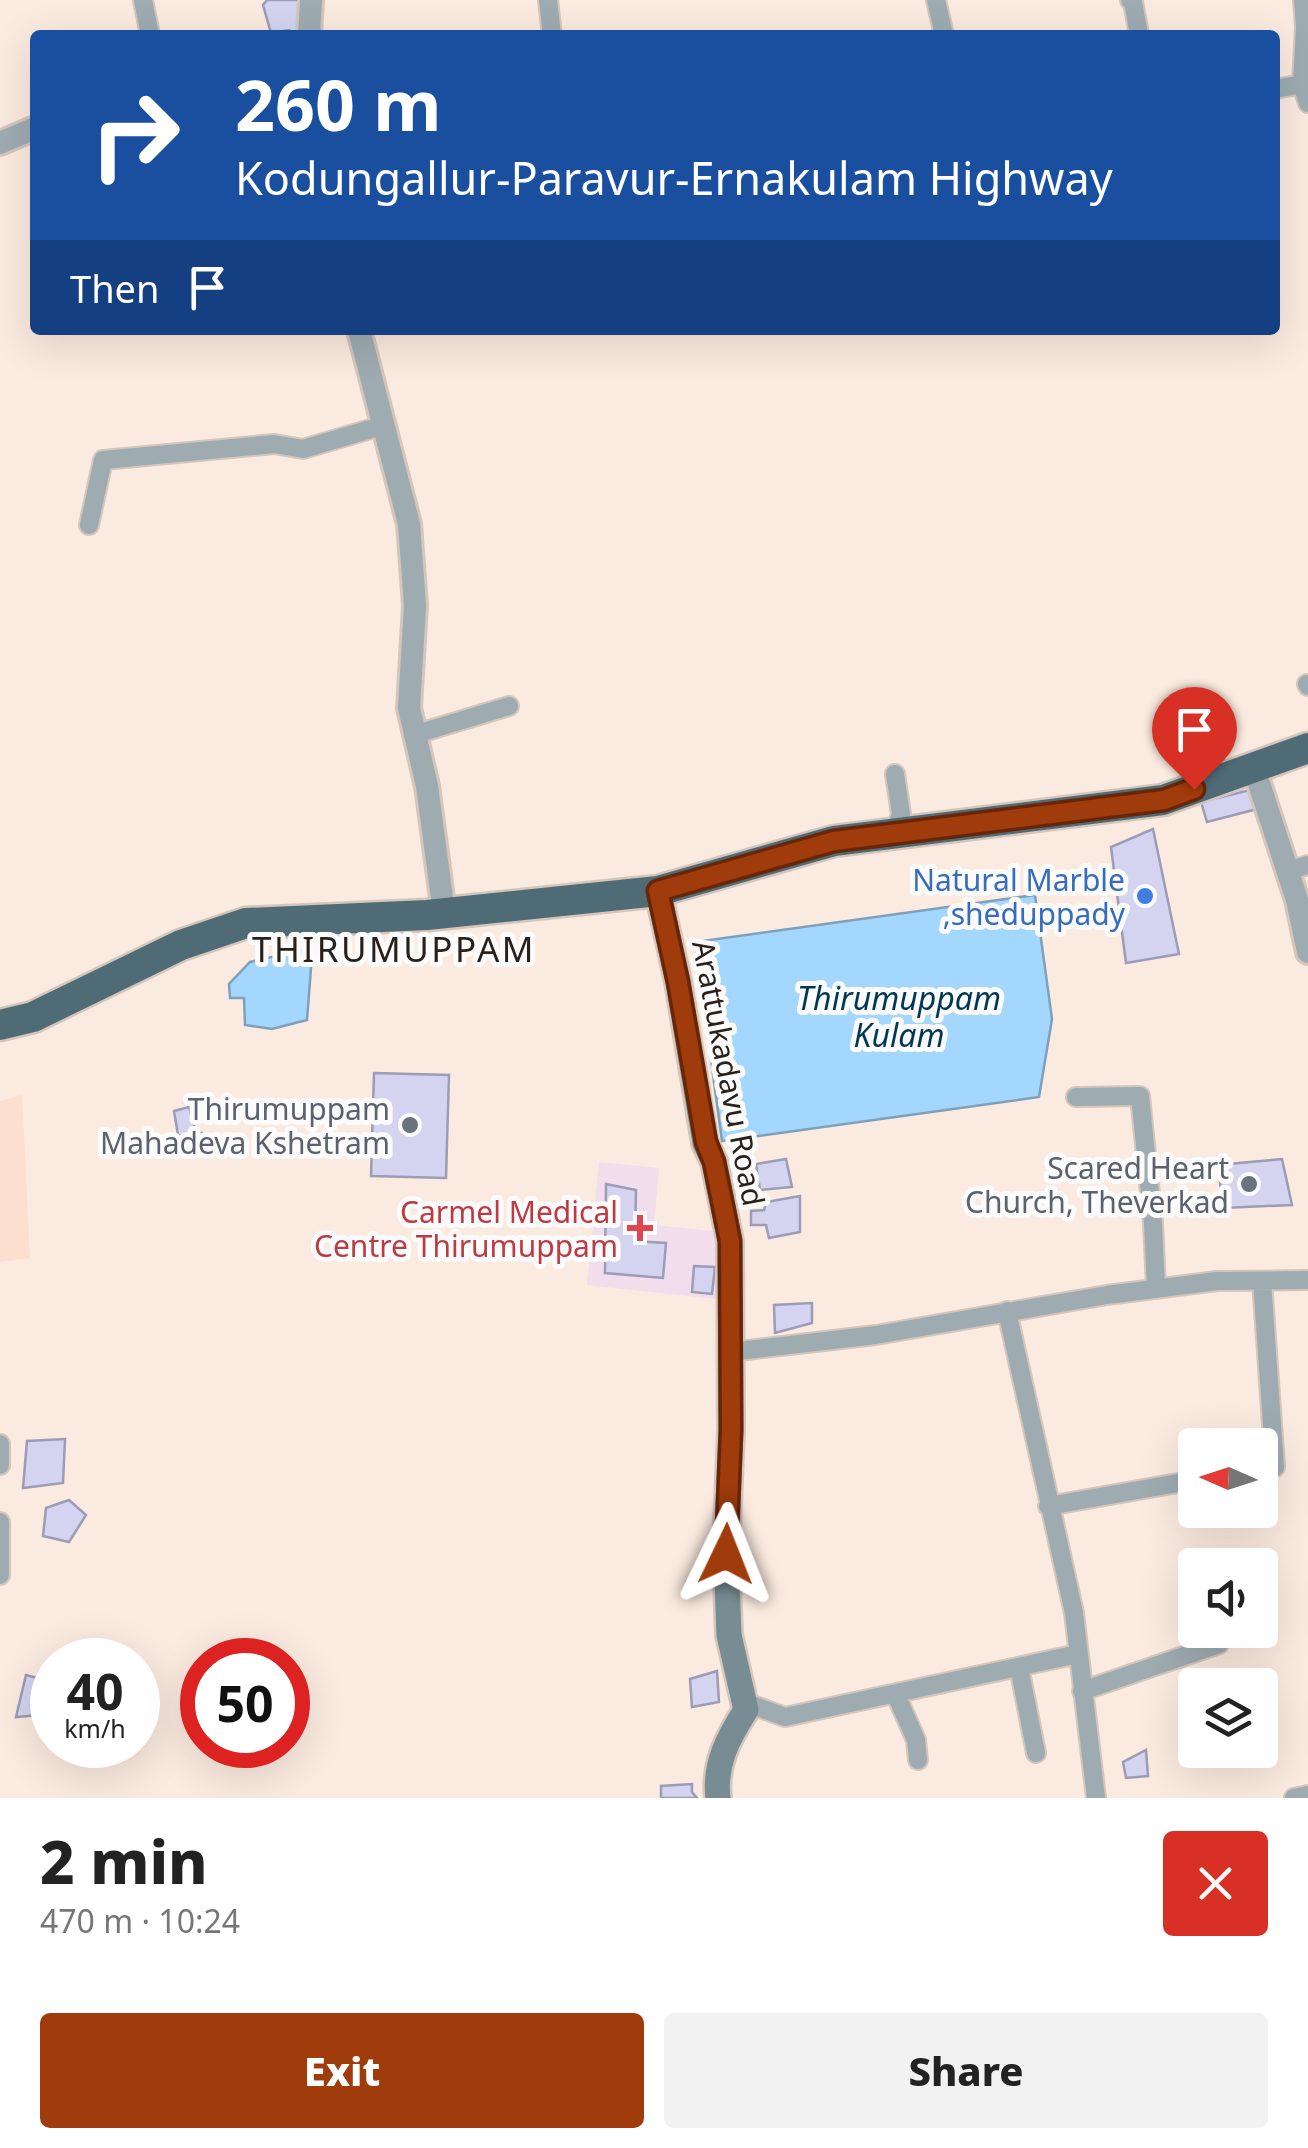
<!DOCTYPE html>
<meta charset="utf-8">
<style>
body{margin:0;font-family:"Noto Sans",sans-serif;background:#f2f2f2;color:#222;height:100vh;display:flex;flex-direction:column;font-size:38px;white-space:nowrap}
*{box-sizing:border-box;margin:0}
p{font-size:32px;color:#767676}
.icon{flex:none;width:55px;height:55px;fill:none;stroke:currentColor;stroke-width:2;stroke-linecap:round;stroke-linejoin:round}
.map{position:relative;height:1798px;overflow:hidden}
.panel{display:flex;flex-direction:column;background:#fff;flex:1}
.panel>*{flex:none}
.top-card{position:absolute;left:30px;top:30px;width:1250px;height:305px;border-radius:10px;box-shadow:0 10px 40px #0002;background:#1a4fa0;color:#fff;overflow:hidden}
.needle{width:65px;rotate:273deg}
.fabs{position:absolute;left:1178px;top:1428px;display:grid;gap:20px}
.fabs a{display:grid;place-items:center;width:100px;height:100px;border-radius:10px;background:#fff;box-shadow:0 10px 40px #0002;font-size:50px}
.speed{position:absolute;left:30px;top:1638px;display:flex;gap:20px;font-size:50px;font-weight:700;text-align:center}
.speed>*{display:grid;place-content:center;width:130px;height:130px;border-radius:50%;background:#fff;box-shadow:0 10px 40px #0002;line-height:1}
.speed small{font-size:25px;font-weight:400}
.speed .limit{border:15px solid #d22;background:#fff;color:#111}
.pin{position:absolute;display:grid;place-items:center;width:85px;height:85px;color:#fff;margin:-102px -42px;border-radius:50% 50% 50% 0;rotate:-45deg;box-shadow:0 0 10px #0007}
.pin .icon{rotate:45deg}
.me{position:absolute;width:110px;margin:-55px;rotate:2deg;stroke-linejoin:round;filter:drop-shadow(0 0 8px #0008)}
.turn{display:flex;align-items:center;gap:35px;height:210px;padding:0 40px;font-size:45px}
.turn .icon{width:130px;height:130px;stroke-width:2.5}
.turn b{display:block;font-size:70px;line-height:85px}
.then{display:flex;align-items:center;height:95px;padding:0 40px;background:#0003;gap:20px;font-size:38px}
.round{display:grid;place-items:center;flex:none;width:105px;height:105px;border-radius:10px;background:#f2f2f2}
.headline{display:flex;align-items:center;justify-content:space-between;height:170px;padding:0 40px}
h1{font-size:60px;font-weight:800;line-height:75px}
.button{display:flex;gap:20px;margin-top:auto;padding:20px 40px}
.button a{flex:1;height:115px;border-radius:10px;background:#a03b0b;color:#fff;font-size:40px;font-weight:800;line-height:115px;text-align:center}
.button a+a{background:#f2f2f2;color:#222}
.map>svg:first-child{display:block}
</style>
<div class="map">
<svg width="1308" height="1798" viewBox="0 0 1308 1798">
<rect width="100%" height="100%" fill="#fbeadf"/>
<path fill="#fcdfce" d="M 22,1095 L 30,1258 L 0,1262 L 0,1101 Z"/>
<path fill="#f1ddec" d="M 599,1162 L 659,1168 L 654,1225 L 722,1232 L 715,1299 L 587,1285 Z"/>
<path fill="#a4d7fe" stroke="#7fa0ba" stroke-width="2.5" d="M 1035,895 L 1052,1019 L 1039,1097 L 722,1141 L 695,942 Z
M 302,950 L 312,955 L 307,1020 L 272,1029 L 245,1025 L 244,998 L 230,998 L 229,984 L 250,962 Z"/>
<path fill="#d4d4f0" stroke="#9c9cb6" stroke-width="2.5" d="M 267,0 L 308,0 L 305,31 L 295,35 L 289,30 L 271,33 L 263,5 Z
M 1258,788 L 1261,808 L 1207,822 L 1201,802 Z
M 1153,829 L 1179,954 L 1126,963 L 1111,847 Z
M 374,1073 L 449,1075 L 446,1178 L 371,1176 Z
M 189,1107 L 196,1133 L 202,1133 L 203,1138 L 178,1135 L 174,1111 Z
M 786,1159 L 792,1187 L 760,1190 L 756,1164 Z
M 1282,1159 L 1292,1205 L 1223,1208 L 1218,1165 Z
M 606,1184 L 636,1190 L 635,1241 L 666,1243 L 663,1278 L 605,1273 Z
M 800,1196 L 800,1232 L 769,1238 L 766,1225 L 751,1225 L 751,1211 L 764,1210 L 766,1202 Z
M 694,1266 L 715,1267 L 712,1294 L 692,1292 Z
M 812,1303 L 812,1323 L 775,1333 L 774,1305 Z
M 65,1439 L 63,1483 L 23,1488 L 27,1441 Z
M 69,1500 L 86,1515 L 69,1542 L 43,1536 L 46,1508 Z
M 717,1671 L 719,1702 L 692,1707 L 690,1679 Z
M 26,1675 L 52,1682 L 51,1714 L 16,1717 Z
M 1146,1750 L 1148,1776 L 1126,1778 L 1123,1762 Z
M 692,1784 L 692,1792 L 697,1798 L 661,1798 L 661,1786 Z"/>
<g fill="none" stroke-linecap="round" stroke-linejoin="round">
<g stroke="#d5c6bc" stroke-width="22">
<path id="minor" d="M 143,0 L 150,35
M 548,0 L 552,35
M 936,0 L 944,35
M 1130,0 L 1133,2 L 1139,35
M 1302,84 L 1305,27 L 1303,0
M 1275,89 L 1302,84 L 1308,103
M 89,525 L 103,460 L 274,444 L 303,449 L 381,426
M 1307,684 L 1308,686
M 413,735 L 509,706
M 895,774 L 901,814 L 895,833
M 1287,871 L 1308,865
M 1076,1097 L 1140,1096 L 1153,1223 L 1156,1289
M 1007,1311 L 1074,1613 L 1096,1798
M 730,1352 L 876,1335 L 1107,1295 L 1217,1281 L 1308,1280
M 0,1444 L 0,1465
M 1260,1469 L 1275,1467 L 1262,1281
M 1048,1506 L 1195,1480
M 0,1522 L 0,1575
M 1019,1667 L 1036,1753
M 1082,1691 L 1219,1644
M 896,1695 L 916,1740 L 918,1760
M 744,1702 L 785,1717 L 1078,1654
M 1294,1798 L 1308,1795"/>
</g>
<g stroke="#d5c6bc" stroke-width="28">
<path id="tertiary" d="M 309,35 L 311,0
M 0,143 L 35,128
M 359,330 L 409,524 L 415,605 L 409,708 L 427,786 L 444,913
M 1254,768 L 1297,900 L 1308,952"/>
</g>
<g stroke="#d5c6bc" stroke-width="30">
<path id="secondary" d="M 658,891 L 678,982 L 705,1143 L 714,1162 L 730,1241 L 731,1430 L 726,1554 L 729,1635 L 746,1710 C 728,1738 714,1764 718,1798"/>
</g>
<g stroke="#d5c6bc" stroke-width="35">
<path id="trunk" d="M 0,1025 L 33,1017 L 181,945 L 246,923 L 427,915 L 658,891 L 834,841 L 1163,800 L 1308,748"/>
</g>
<use href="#minor" stroke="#9eacb1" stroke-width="18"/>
<use href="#tertiary" stroke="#9eacb1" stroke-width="22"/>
<use href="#secondary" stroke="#778c93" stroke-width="25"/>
<use href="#trunk" stroke="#4f6b75" stroke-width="30"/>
</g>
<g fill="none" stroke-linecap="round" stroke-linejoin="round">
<g stroke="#682607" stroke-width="25">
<path id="route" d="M 726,1554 L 731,1430 L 730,1241 L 714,1162 L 706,1142 L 678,982 L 658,891 L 834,841 L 1164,800 L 1194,789"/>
</g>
<use href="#route" stroke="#a03b0b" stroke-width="18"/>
</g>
<circle fill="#3f7fe0" stroke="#fbfbfb" stroke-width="4" cx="1145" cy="896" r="10"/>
<g fill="#6b7280" stroke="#fbfbfb" stroke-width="4">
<circle cx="410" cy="1125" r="10"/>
<circle cx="1249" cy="1184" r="10"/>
</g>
<path fill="#e0444e" stroke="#fbfbfb" stroke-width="4" d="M635 1213h10v10h10v10h-10v10h-10v-10h-10v-10h10z"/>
<g text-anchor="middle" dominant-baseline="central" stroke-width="10" stroke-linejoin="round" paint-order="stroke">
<g font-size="30" fill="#366cbe" stroke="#fbfbfb" text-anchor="end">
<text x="1125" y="879">Natural Marble<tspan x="1125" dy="34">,sheduppady</tspan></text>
</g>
<g font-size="30" fill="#2a201a" stroke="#fbfbfb">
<text transform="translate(729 1073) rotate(79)">Arattukadavu Road</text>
</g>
<g font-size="30" fill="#5b616d" stroke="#fbfbfb" text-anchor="end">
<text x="390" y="1108">Thirumuppam<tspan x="390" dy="34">Mahadeva Kshetram</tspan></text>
<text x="1229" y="1167">Scared Heart<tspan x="1229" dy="34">Church, Theverkad</tspan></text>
</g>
<g font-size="30" fill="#be3a42" stroke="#fbfbfb" text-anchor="end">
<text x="618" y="1211">Carmel Medical<tspan x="618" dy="34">Centre Thirumuppam</tspan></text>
</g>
<g font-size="32" font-style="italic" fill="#003755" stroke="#fbfbfb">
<text x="899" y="997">Thirumuppam<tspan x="899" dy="37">Kulam</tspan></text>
</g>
<g font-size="35" letter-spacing="2.5" fill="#2a201a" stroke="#fbfbfb">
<text x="394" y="948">THIRUMUPPAM</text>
</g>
</g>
</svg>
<div class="fabs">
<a><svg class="needle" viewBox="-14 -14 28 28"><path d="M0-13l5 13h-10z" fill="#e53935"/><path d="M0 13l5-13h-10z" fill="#767676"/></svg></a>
<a><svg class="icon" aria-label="sound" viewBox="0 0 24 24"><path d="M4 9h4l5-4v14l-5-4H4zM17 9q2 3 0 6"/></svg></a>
<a><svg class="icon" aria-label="layers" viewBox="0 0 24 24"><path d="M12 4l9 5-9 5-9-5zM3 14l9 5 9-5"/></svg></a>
</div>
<div class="speed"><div>40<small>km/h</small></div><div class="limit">50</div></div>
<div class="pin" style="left:1194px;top:789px;background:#d93025"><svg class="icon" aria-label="arrive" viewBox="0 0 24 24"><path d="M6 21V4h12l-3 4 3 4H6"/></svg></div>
<svg class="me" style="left:726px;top:1554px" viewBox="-20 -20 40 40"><path d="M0-17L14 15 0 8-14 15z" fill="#a03b0b" stroke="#fff" stroke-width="4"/></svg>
<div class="top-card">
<div class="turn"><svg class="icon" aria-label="right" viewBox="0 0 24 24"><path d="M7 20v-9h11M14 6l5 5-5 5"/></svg><div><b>260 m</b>Kodungallur-Paravur-Ernakulam Highway</div></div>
<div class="then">Then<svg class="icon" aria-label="arrive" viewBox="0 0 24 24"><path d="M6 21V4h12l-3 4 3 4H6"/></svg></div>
</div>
</div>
<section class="panel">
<div class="headline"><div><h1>2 min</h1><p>470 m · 10:24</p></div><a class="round" style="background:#d93025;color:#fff"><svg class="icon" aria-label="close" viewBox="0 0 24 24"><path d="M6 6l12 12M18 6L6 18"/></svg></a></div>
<div class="button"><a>Exit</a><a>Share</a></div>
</section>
